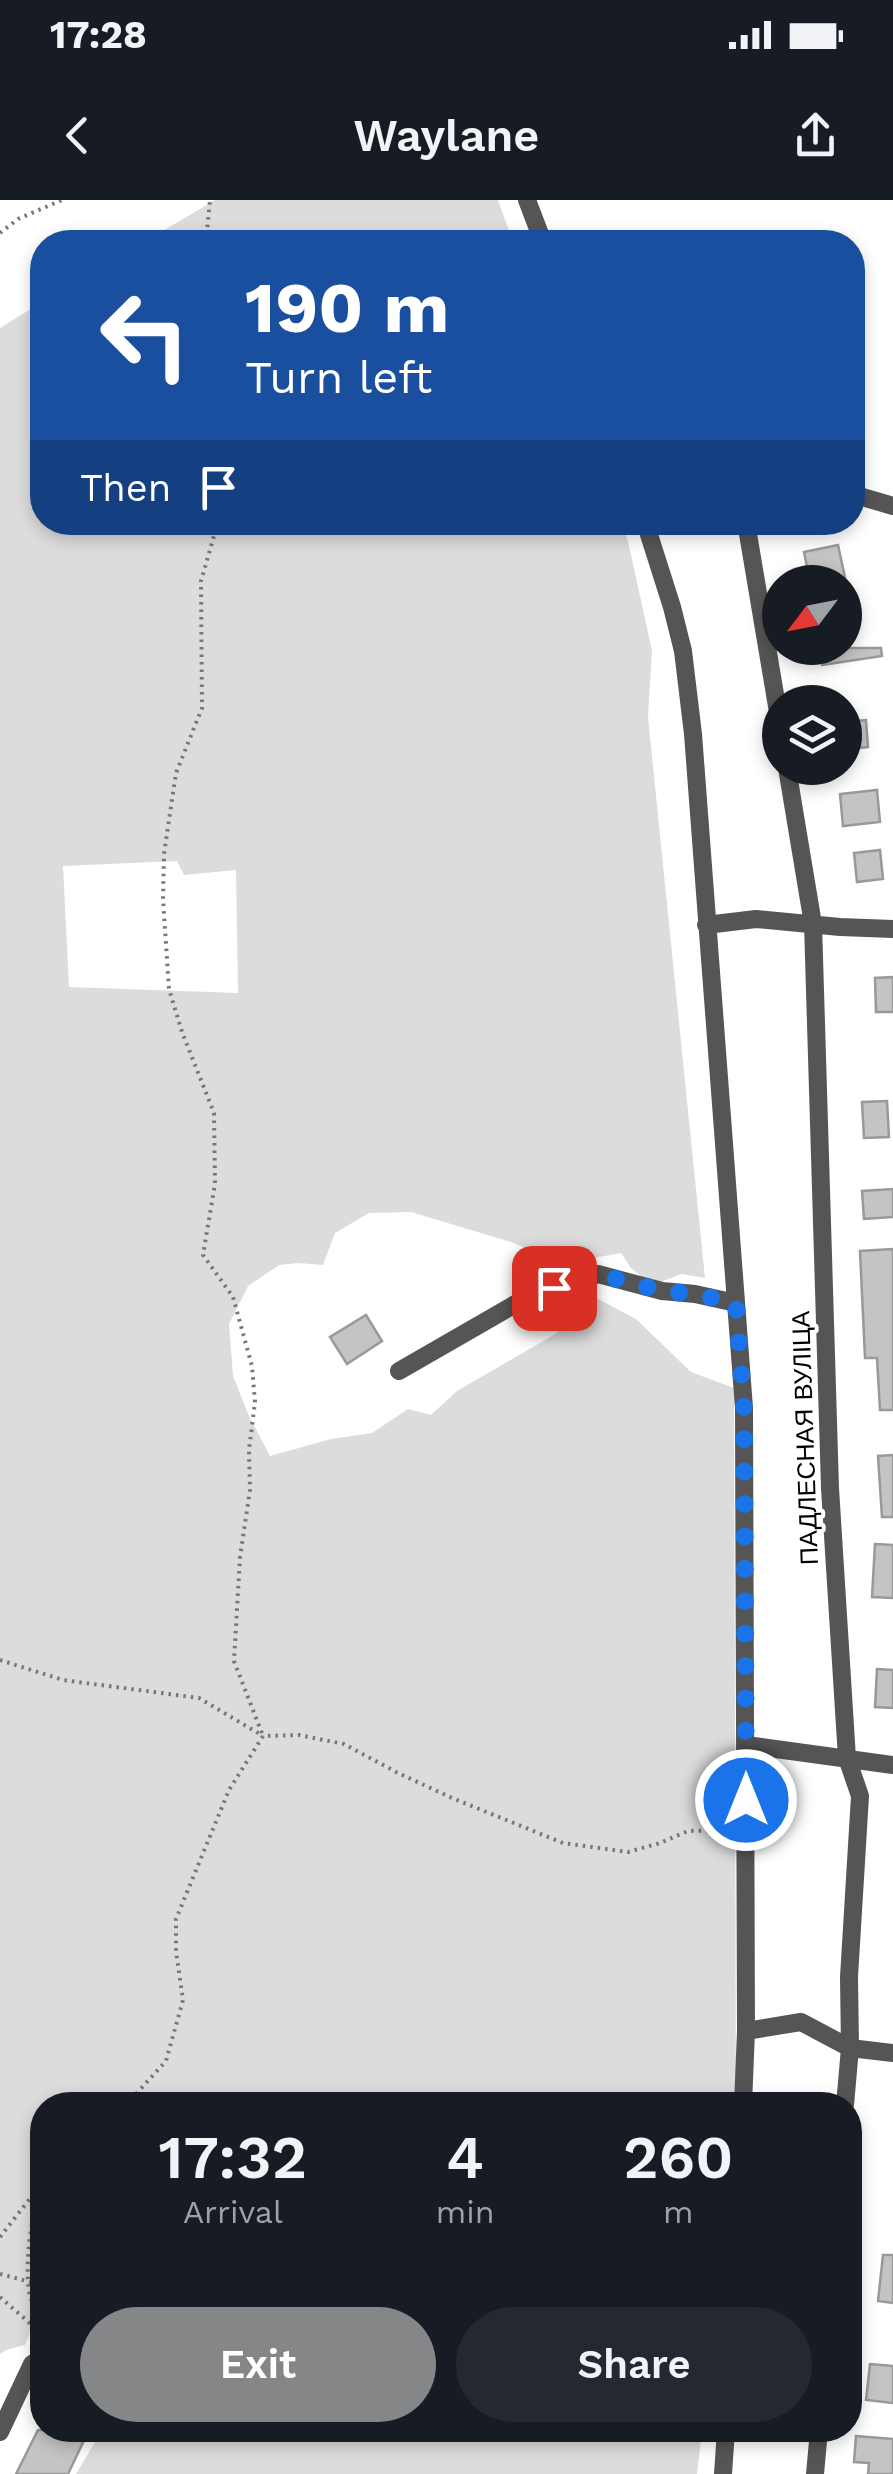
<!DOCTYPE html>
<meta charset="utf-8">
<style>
body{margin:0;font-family:"Work Sans",sans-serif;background:#242831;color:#f1f3f6;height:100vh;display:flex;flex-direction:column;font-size:38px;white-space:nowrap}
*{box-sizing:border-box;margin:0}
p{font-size:32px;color:#9ea1a6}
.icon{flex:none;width:55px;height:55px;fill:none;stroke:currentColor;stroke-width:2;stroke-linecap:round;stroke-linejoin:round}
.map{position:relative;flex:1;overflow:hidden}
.details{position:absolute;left:30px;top:1892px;width:832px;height:350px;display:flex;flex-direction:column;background:#171b24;border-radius:40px;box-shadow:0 5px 15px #0003}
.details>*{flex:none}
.top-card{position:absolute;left:30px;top:30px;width:835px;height:305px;border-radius:40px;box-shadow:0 5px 15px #0003;background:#1a4fa0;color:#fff;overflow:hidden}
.needle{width:65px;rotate:238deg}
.buttons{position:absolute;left:762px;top:365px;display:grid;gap:20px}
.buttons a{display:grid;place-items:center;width:100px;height:100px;border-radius:50%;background:#171b24;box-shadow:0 5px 15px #0003;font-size:50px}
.pin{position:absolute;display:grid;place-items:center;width:85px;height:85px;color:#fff;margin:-42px;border-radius:20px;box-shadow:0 5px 15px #0006}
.me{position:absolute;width:110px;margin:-55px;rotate:0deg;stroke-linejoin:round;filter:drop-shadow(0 0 8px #0008)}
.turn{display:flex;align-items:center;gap:35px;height:210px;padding:0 50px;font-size:45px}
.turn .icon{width:130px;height:130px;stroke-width:2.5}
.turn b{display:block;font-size:70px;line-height:85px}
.then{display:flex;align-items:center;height:95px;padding:0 50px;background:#0003;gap:20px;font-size:38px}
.eta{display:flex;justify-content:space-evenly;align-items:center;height:170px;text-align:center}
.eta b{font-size:60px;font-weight:600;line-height:70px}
.button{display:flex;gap:20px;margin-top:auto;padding:20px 50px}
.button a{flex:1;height:115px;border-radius:60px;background:#858687;color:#fff;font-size:40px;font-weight:600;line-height:115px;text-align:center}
.button a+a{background:#242831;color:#f1f3f6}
.status{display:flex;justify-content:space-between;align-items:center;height:70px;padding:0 50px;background:#171b24;direction:ltr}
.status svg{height:28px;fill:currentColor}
header{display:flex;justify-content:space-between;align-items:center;height:130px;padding:0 50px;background:#171b24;font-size:45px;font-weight:600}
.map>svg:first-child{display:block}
</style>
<div class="status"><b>17:28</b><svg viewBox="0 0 49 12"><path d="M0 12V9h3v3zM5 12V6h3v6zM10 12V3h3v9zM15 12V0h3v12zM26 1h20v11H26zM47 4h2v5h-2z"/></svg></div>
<header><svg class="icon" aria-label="back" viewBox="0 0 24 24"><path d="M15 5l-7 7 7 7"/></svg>Waylane<svg class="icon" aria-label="share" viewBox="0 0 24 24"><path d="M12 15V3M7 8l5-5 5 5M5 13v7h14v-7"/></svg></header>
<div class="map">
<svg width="893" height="2274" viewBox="0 0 893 2274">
<rect width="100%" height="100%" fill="#fff"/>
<path fill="#dcdcdc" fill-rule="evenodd" d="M 215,0 L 498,0 L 513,42 L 144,42 Z
M 42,102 L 42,322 L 620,322 L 628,341 L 652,451 L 648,517 L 705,1078 L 682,1074 L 652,1085 L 631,1068 L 621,1053 L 560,1064 L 514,1043 L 411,1012 L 369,1013 L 335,1033 L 323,1065 L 298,1063 L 279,1065 L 248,1086 L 229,1124 L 233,1176 L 249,1216 L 270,1256 L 331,1239 L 372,1233 L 408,1209 L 431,1215 L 457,1191 L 557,1133 L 579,1089 L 636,1119 L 691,1172 L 734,1188 L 736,1905 L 42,1905 L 42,2128 L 33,2125 L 25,2145 L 6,2150 L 0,2154 L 0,128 ZM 177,661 L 184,675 L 236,670 L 238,793 L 69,787 L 63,666 Z
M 102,2230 L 702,2230 L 697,2274 L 76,2274 Z"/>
<path fill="#c4c4c4" stroke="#999" stroke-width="2.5" d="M 838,345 L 846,382 L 810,382 L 804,352 Z
M 820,448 L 881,448 L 882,456 L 822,465 Z
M 866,520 L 868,547 L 845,549 L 845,522 Z
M 877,590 L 880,622 L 843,626 L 840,594 Z
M 880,650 L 883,679 L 857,682 L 854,653 Z
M 893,777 L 893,812 L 876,812 L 875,778 Z
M 887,901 L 889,937 L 864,938 L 862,902 Z
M 893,989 L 893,1017 L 864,1019 L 862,991 Z
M 893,1049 L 893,1210 L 880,1210 L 877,1158 L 865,1158 L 860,1051 Z
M 366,1115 L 382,1141 L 347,1164 L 330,1137 Z
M 893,1255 L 893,1317 L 882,1317 L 878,1256 Z
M 875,1344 L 893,1345 L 893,1398 L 872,1397 Z
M 877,1469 L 893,1470 L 893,1508 L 875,1507 Z
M 883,2055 L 893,2055 L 893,2103 L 878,2101 Z
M 870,2164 L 893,2166 L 893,2203 L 866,2200 Z
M 38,2230 L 89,2230 L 68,2274 L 16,2274 Z
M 856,2236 L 893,2239 L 893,2274 L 868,2274 L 869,2263 L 854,2262 Z"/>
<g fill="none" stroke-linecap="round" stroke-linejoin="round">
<path stroke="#777" stroke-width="4" stroke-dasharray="2.5 5" stroke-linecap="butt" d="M 0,33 L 18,19 L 62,0
M 206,42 L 210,0
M 218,322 L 201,381 L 202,508 L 176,573 L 164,654 L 163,699 L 169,789 L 182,832 L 214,913 L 215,984 L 203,1055 L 233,1097 L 252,1166 L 255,1202 L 249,1250 L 250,1290 L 240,1357 L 234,1461 L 263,1536
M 0,1460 L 63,1480 L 199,1498 L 263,1536
M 126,1905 L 166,1861 L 183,1800 L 176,1751 L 176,1719 L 229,1590 L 263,1536 L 299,1535 L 344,1544 L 398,1573 L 452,1598 L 563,1643 L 628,1652 L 660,1643 L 688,1631 L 729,1630
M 38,1995 C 31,2025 25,2059 29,2090 C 30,2103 40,2113 42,2126
M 0,2037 L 28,2001 L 42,1990
M 0,2074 L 42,2085
M 0,2097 L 42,2134"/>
<path stroke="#555" stroke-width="18" d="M 527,0 L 543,42
M 852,294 L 893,306
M 645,322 L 672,407 L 683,451 L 693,534 L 744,1208 L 746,1831 L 743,1905
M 746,322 L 780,524
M 787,568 L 813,724 L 830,1288 L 847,1558 L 860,1596 L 849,1777 L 850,1848 L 845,1905
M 706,725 L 756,719 L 840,727 L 893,729
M 399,1171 L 517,1103 L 598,1074 L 662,1091 L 695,1094 L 736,1103
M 746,1545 L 893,1565
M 746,1831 L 801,1822 L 850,1848 L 893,1853
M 0,2232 L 32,2164 L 42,2157
M 723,2274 L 726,2230
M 815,2274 L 819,2230"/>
</g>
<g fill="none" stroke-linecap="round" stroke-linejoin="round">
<path stroke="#1a73e8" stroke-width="18" stroke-dasharray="0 32.4" d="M 554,1088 L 598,1074 L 662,1091 L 695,1094 L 736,1103 L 744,1208 L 746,1600"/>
</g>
<g text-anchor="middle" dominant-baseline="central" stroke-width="8" stroke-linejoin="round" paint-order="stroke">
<g font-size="25" fill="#000" stroke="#fff">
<text transform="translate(805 1238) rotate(-92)">ПАДЛЕСНАЯ ВУЛІЦА</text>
</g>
</g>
</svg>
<div class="buttons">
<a><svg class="needle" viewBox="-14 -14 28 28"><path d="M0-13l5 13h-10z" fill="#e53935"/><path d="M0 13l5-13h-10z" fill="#9ea1a6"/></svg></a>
<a><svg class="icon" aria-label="layers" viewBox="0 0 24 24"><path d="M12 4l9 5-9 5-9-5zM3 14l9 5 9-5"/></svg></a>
</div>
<div class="pin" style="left:554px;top:1088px;background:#d93025"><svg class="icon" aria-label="arrive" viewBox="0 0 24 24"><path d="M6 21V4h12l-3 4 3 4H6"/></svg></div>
<svg class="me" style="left:746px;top:1600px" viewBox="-20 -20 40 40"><circle r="17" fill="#1a73e8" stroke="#fff" stroke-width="3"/><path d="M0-11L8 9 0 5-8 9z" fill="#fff"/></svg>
<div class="top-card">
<div class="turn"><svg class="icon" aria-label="left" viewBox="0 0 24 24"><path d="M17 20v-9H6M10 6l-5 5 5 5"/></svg><div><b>190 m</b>Turn left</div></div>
<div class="then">Then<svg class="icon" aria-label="arrive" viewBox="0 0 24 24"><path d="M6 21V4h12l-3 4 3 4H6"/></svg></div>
</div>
<section class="details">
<div class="eta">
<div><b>17:32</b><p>Arrival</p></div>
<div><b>4</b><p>min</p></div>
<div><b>260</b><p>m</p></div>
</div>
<div class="button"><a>Exit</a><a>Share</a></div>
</section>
</div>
